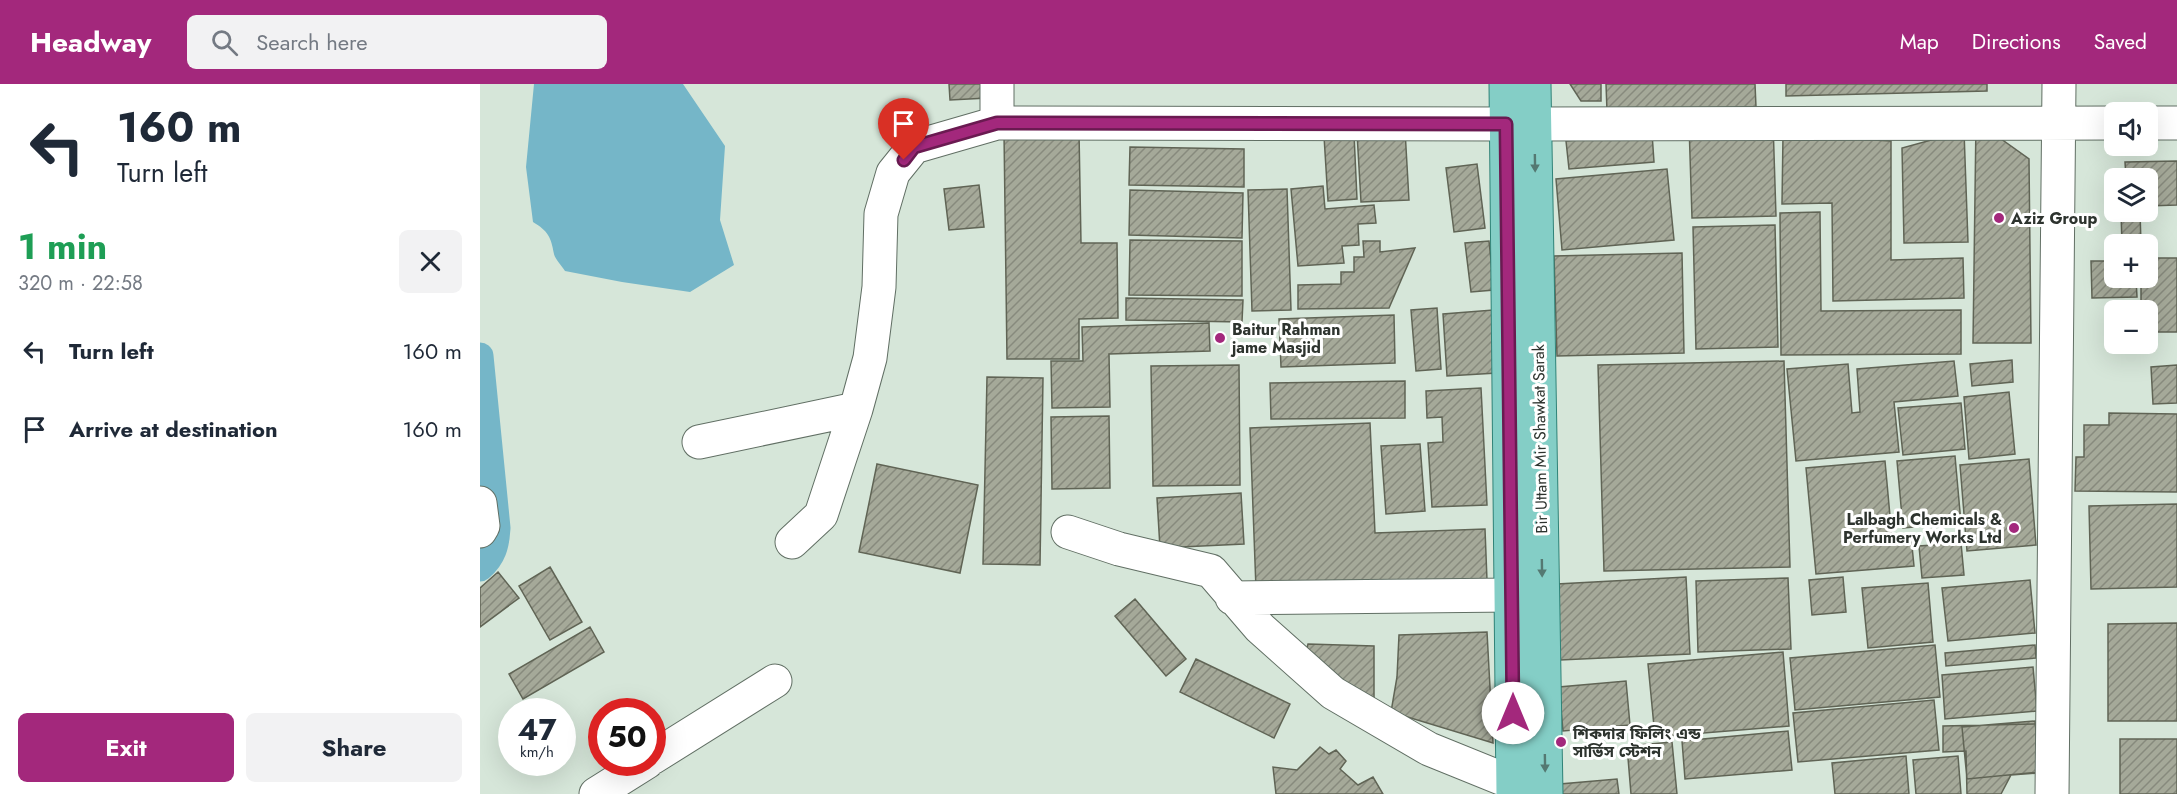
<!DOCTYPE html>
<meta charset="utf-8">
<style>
body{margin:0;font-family:Jost,"Noto Sans Bengali",sans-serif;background:#f2f2f3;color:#1f2937;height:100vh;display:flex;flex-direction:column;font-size:22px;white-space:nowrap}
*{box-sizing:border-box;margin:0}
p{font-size:20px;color:#747a83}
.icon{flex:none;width:33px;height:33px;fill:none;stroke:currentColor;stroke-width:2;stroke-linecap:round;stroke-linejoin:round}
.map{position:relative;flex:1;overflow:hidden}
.sheet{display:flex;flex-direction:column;background:#fff;width:480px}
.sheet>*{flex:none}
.guide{background:#fff;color:#1f2937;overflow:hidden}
.buttons{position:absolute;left:1624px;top:18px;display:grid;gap:12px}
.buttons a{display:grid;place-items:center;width:54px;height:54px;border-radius:9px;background:#fff;box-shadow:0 6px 24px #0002;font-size:30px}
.speed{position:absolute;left:18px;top:614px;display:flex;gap:12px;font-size:30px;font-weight:700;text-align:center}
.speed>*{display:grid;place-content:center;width:78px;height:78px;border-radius:50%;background:#fff;box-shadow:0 6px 24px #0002;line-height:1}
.speed small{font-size:15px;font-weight:400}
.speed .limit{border:9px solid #d22;background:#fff;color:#111}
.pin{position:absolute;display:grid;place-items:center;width:51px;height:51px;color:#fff;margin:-62px -26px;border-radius:50% 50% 50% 0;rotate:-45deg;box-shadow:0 0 6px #0007}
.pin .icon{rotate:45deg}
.me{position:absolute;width:66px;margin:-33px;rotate:0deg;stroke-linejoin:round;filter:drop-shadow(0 0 4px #0008)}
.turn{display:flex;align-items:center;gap:21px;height:126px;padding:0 18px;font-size:27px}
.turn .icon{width:78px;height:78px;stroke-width:2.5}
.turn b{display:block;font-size:42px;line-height:51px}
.round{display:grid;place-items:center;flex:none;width:63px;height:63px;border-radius:9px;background:#f2f2f3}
.head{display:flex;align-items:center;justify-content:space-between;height:102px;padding:0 18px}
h1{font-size:36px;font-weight:700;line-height:45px;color:#1e9e55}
.primary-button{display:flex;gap:12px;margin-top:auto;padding:12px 18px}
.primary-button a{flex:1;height:69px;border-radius:9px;background:#a3287c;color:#fff;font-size:24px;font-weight:700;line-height:69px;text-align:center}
.primary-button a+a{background:#f2f2f3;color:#1f2937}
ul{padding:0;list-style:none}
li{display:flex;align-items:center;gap:18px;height:78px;padding:0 18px}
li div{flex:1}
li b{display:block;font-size:22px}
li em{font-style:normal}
header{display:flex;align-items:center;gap:36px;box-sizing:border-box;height:84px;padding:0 30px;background:#a3287c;color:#fff}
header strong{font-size:28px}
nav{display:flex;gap:33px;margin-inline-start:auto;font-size:21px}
.search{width:420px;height:54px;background:#f2f2f3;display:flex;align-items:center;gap:15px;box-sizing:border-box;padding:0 21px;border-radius:9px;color:#747a83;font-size:22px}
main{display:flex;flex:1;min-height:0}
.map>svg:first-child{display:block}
</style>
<header>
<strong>Headway</strong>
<div class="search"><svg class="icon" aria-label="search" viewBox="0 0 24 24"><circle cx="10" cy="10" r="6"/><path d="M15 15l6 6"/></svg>Search here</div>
<nav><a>Map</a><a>Directions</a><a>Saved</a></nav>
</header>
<main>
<section class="sheet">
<div class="guide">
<div class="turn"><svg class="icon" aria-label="left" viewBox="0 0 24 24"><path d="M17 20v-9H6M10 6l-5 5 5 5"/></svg><div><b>160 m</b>Turn left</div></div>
</div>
<div class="head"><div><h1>1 min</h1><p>320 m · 22:58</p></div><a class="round"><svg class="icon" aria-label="close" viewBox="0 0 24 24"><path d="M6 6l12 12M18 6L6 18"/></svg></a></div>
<ul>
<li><svg class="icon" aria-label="left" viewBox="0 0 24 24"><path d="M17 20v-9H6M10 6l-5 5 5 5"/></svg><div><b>Turn left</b></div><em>160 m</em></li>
<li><svg class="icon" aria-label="arrive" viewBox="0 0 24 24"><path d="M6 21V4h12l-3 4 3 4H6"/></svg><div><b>Arrive at destination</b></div><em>160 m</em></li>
</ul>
<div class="primary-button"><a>Exit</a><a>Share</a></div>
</section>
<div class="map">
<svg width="1697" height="710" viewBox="0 0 1697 710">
<defs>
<pattern id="building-hatch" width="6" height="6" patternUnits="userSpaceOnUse" patternTransform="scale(1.5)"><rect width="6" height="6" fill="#a5a999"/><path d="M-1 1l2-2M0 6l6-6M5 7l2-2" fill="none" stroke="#878a7d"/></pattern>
</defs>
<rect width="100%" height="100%" fill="#d6e6d9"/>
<path fill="#75b6c8" d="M 54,0 L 203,0 L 245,62 L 240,136 L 254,181 L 210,208 L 142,198 L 85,187 C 82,182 75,175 74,170 C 71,153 68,147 53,138 L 46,83 Z"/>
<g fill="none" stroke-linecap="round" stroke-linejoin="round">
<path stroke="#75b6c8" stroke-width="27" d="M 0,272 L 17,444 C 16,461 13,473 0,484"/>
</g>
<path fill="url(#building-hatch)" stroke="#606455" stroke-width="1.5" d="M 469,0 L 508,0 L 508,14 L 470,16 Z
M 1090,0 L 1121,0 L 1121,17 L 1101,17 Z
M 1126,0 L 1275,0 L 1276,23 L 1127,27 Z
M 1306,0 L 1507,0 L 1507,7 L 1306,12 Z
M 1496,37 L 1549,75 L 1551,259 L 1493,259 Z
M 1293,38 L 1296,132 L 1212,134 L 1209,40 Z
M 925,46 L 929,116 L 881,118 L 877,49 Z
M 1484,47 L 1488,158 L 1424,159 L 1422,64 Z
M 599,48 L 601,159 L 637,159 L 638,234 L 599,235 L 599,275 L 527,275 L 524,49 Z
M 1172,49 L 1174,78 L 1089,85 L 1086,57 Z
M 874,50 L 877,115 L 848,117 L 844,52 Z
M 1303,51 L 1411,57 L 1411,176 L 1483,174 L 1484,214 L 1353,217 L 1352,119 L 1302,120 Z
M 650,63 L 764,65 L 764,103 L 649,101 Z
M 1697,77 L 1697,121 L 1668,122 L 1668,94 L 1646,94 L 1645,78 Z
M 997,80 L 1005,144 L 974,148 L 966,84 Z
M 1187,85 L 1194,156 L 1082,166 L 1076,95 Z
M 499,101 L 504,143 L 469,146 L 464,105 Z
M 843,102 L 845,125 L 894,121 L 896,139 L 878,140 L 879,161 L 862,162 L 864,179 L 818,182 L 811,105 Z
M 807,105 L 811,226 L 772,227 L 768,106 Z
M 650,106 L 763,109 L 762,154 L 649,151 Z
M 1340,128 L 1341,227 L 1481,226 L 1481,270 L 1301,271 L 1300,129 Z
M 1641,128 L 1660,128 L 1661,160 L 1642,160 Z
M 1295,141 L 1298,263 L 1216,265 L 1213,143 Z
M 650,156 L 762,157 L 762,212 L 649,211 Z
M 883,157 L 900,157 L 900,168 L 935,164 L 909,224 L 818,225 L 818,201 L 861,200 L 861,188 L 874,188 L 874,173 L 884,173 Z
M 1009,157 L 1014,206 L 991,208 L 985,159 Z
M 1202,169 L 1204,269 L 1077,272 L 1074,172 Z
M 1668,174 L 1697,174 L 1697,248 L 1668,248 L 1668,226 L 1661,226 L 1661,194 L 1668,194 Z
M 1611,177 L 1635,177 L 1635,194 L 1656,194 L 1657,213 L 1612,214 Z
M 646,214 L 763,216 L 762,238 L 646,236 Z
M 957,224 L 961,285 L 936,287 L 931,226 Z
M 1013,226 L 1017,289 L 967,292 L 963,230 Z
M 914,231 L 915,279 L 801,283 L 799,235 Z
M 729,239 L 730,267 L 629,270 L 630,323 L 572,324 L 571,277 L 603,277 L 602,243 Z
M 1532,276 L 1533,298 L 1492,302 L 1490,280 Z
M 1304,277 L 1310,483 L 1124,487 L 1118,281 Z
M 1474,277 L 1478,312 L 1414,318 L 1419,368 L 1316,377 L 1307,285 L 1368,280 L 1372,329 L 1380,328 L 1377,285 Z
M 759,281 L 760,401 L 673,402 L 671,282 Z
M 1697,281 L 1697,319 L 1673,320 L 1671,283 Z
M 507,293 L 563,294 L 560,481 L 503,480 Z
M 925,297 L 925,334 L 791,335 L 790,299 Z
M 1001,304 L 1007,421 L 952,423 L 948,359 L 963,358 L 962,333 L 947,334 L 946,307 Z
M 1529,308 L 1535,370 L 1489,375 L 1484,313 Z
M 1481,319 L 1485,365 L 1423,371 L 1418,324 Z
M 1629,329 L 1697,330 L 1697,408 L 1595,407 L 1596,373 L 1604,373 L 1604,341 L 1629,341 Z
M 629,332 L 630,404 L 572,405 L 571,333 Z
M 890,339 L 895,449 L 1005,445 L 1007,496 L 776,505 L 770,344 Z
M 940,360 L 945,427 L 906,430 L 901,362 Z
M 1475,372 L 1481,439 L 1423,444 L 1417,377 Z
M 1549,375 L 1556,461 L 1487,467 L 1480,381 Z
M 1405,377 L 1412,454 L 1431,452 L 1434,482 L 1336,490 L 1326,384 Z
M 397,380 L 498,401 L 480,489 L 379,468 Z
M 761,409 L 764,460 L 680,464 L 677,414 Z
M 1697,420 L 1697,503 L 1611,505 L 1609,422 Z
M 1481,459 L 1484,491 L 1442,494 L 1439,462 Z
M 70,483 L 102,538 L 70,556 L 39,502 Z
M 18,488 L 39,514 L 0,543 L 0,504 Z
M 1206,493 L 1210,570 L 1080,576 L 1077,500 Z
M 1363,493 L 1366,528 L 1332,531 L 1329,496 Z
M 1308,494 L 1311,565 L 1218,568 L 1216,497 Z
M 1550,496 L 1555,549 L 1468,557 L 1462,504 Z
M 1448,499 L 1453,558 L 1388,564 L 1382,504 Z
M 655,515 L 706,575 L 686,592 L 635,532 Z
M 1697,539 L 1697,637 L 1628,637 L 1628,540 Z
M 110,543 L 124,568 L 43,615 L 29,590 Z
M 1007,548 L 1013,659 L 911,628 L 917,593 L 919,551 Z
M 828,560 L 894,562 L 894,623 L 825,572 Z
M 1455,561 L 1460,613 L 1315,626 L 1310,574 Z
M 1555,561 L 1556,574 L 1466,582 L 1465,569 Z
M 1303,568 L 1309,642 L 1175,653 L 1168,580 Z
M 716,575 L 810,620 L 794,654 L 700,608 Z
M 1553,583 L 1557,627 L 1465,635 L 1462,591 Z
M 1146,597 L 1150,641 L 1083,647 L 1079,603 Z
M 1454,616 L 1459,666 L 1318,678 L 1313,629 Z
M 1555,637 L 1560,688 L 1487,695 L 1482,643 Z
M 1557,640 L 1558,689 L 1531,691 L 1521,710 L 1487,710 L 1486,667 L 1463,668 L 1463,642 Z
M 1308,647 L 1312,686 L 1205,695 L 1202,657 Z
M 1640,655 L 1697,655 L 1697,710 L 1640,710 Z
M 1192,658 L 1197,710 L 1151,710 L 1147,662 Z
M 840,663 L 849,670 L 856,666 L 866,677 L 860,685 L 878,701 L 893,693 L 903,710 L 796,710 L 793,683 L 817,686 Z
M 1426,672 L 1429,710 L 1355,710 L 1352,679 Z
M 1478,672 L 1481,710 L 1436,710 L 1433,676 Z
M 1137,695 L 1139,710 L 1081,710 L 1080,700 Z"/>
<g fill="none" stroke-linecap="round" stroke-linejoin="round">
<g stroke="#616f64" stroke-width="35">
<path id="minor" d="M 517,0 L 517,39
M 1668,39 L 1697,39
M 1054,40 L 1635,39
M 219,358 L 376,325
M 0,419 L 3,442 L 0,447
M 588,448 L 639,465 L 731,487 L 780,544 L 853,609 L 949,665 L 1033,699
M 312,458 L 341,431 L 376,325 L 390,274 L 399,203 L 401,130 L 413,89 L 434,63 L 517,39 L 1026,40
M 752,514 L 1032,511
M 172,674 L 295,597
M 116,710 L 167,678
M 1572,710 L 1579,0"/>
</g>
<g stroke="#308378" stroke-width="35">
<path id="major" d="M 1026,0 L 1033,710
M 1054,0 L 1066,710"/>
</g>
<use href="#minor" stroke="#fff" stroke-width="33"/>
<use href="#major" stroke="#84cec6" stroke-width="33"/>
</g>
<defs><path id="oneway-solid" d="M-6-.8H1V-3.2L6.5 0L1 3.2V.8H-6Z" transform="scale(1.5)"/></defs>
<g fill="#547972">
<use href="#oneway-solid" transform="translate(1055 79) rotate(89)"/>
<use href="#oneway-solid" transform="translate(1062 484) rotate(89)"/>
<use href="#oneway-solid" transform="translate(1065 679) rotate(89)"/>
</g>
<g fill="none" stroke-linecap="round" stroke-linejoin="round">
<g stroke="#6a1a51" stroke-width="15">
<path id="route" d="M 424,76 L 434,63 L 517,39 L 1026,40 L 1033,629"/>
</g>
<use href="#route" stroke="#a3287c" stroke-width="10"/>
</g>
<g fill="#a3287c" stroke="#fff" stroke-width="2">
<circle cx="1519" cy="134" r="6"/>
<circle cx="740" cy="254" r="6"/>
<circle cx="1534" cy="444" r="6"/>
<circle cx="1081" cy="658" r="6"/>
</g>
<g text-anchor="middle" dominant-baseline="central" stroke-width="6" stroke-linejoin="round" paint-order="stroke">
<g font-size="16" font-weight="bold" fill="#2d332e" stroke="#fff" text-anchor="start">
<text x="1531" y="134">Aziz Group</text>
<text x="752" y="245">Baitur Rahman<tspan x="752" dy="18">jame Masjid</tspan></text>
<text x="1522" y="435" text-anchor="end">Lalbagh Chemicals &amp;<tspan x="1522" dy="18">Perfumery Works Ltd</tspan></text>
<text x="1093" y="649">শিকদার ফিলিং এন্ড<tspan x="1093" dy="18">সার্ভিস স্টেশন</tspan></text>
</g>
<g font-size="16" fill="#2d332e" stroke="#fff">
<text transform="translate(1060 355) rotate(-91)">Bir Uttam Mir Shawkat Sarak</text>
</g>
</g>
</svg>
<div class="buttons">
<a><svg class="icon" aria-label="sound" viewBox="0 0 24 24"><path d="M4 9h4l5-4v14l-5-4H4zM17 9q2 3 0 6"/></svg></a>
<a><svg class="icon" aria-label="layers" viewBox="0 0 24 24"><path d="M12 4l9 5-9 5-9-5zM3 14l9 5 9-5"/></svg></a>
<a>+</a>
<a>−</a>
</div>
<div class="speed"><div>47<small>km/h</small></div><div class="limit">50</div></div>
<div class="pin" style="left:424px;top:76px;background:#d93025"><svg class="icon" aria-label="arrive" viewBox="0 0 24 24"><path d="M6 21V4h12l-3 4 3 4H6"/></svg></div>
<svg class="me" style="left:1033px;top:629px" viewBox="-20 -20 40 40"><circle r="19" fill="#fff"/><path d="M0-13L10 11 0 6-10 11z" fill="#a3287c"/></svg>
</div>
</main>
